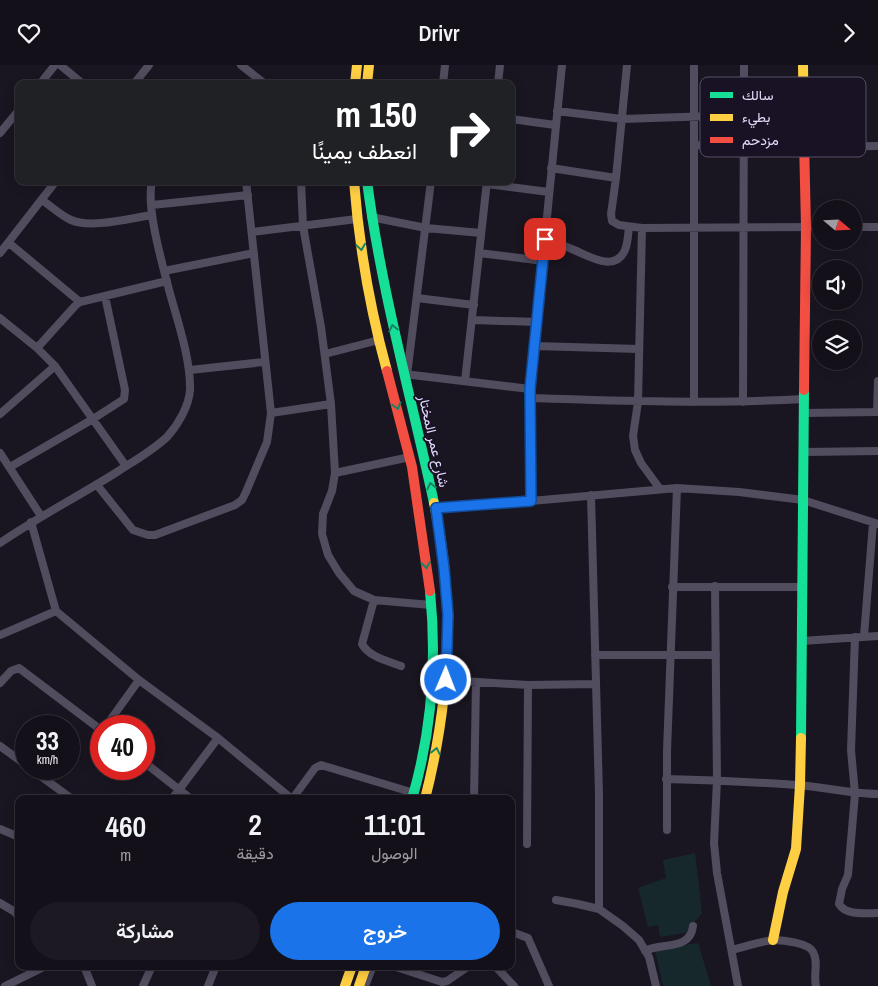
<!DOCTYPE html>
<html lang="ar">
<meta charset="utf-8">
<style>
body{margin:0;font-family:"Archivo Narrow",Vazirmatn,sans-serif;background:#1d1922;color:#f1f3f6;direction:rtl;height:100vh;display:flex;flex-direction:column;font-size:19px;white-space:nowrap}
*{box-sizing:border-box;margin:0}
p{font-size:16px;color:#9d9da2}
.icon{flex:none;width:28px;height:28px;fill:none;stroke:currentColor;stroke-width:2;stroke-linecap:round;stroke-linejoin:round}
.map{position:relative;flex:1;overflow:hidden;direction:ltr}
.drawer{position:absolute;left:15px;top:730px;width:500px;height:175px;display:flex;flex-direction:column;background:#141019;border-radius:10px;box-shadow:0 2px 12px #0003,0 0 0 1px #333038;direction:rtl}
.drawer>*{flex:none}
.top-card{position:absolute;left:15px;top:15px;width:500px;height:105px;border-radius:10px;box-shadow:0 2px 12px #0003,0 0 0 1px #333038;direction:rtl;background:#202124;color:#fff;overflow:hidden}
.needle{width:32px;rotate:109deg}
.tools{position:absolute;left:812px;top:135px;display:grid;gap:10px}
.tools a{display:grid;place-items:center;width:50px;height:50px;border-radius:50%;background:#141019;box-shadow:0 2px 12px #0003,0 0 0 1px #333038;font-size:25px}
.speed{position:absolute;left:15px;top:650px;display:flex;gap:10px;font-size:25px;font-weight:700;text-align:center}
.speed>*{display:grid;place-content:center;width:65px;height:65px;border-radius:50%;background:#141019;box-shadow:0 2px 12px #0003,0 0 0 1px #333038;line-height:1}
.speed small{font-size:12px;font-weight:400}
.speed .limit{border:8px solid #d22;background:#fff;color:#111}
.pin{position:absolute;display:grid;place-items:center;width:42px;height:42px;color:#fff;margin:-21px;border-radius:10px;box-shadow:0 2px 8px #0006}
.me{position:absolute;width:55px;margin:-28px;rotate:1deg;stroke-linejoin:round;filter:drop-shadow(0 0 4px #0008)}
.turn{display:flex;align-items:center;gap:18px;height:105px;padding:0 15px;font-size:22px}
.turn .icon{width:65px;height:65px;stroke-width:2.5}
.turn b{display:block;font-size:35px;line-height:42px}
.eta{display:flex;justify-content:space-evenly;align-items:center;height:85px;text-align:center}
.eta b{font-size:30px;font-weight:600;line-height:35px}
.cta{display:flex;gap:10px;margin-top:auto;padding:10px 15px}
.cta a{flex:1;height:58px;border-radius:30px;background:#1a73e8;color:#fff;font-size:20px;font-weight:600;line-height:58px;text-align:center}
.cta a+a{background:#1d1922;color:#f1f3f6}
header{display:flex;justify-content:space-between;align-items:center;height:65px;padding:0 15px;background:#141019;font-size:22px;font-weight:600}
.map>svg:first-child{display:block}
</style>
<header><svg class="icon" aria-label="forward" viewBox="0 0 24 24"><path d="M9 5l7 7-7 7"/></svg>Drivr<svg class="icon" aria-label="heart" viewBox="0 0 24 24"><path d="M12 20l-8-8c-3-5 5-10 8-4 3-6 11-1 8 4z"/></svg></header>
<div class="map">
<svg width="878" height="921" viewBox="0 0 878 921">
<rect width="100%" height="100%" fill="#1a1621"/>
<path fill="#17282c" d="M 695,788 L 702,848 L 685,868 L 660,872 L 658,860 L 648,862 L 638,823 L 666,813 L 663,795 Z
M 698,878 L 711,921 L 663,921 L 655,885 Z"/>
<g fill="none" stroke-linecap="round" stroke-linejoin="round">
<path stroke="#514d5f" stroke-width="8" d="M 60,0 L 83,19
M 241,0 L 265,19
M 627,0 L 616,113 L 611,149 L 612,156 L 619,160 L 642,163 L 821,162
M 40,19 L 55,0
M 134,19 L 149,0
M 443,19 L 445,0
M 498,19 L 500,0
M 557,46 L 622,54 L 743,50
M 511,54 L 555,60
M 0,68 L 19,45
M 694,80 L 744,81
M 805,82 L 878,81
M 551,103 L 616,113
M 246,116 L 271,348 L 331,339
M 301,116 L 303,161 L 321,262 L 331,339 L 335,408 L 332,426 L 323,449 L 322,469 L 328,490 L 339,508 L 354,526 L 374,535 L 431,540
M 487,119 L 549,127
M 42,135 C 51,141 60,150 71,155 C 90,164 131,153 152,150
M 152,140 L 248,130
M 371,152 L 426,163 L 481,168
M 854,162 L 878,162
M 642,163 L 638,337 L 633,371 L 635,385 L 641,398 L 660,424
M 252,167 L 357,154
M 545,174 C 555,177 565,181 574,185 C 589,191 615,208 625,185 C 628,178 628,169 629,162
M 9,178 L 80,237
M 0,188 L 56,116
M 479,188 L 544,196
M 164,206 L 254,188
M 417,233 L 474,240
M 0,253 L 37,283 L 55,301 L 126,401
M 472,255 L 538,257
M 535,281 L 639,284
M 37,283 L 75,241 L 80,237 L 167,216
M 325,289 L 379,275
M 190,305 L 264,297
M 404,309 L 530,324 L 562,0
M 407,310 L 431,116
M 465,316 L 487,116
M 530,324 L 531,436 L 677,423 L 739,427 L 803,435 L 878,459
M 531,333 C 622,336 713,339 804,334
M 694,337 L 694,0
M 743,337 L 744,0
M 877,347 L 878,316
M 804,348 L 878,347
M 0,349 L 55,301
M 805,387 L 878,386
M 0,388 L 41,451
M 10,402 L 93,354 L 124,334 L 125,325 L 105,231
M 335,408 L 410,392
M 97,420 L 133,465 L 148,470 L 155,470 L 235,440 L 242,435 L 246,427 L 267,377 L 271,348
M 591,430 L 599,730 L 599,844
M 436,443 L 531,436
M 31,457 L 56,546 L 139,615 L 218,673 L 292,734
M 0,478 C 38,452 79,431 117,407 C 134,396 152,386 167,372 C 178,360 189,341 190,325 C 191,293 176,252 168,221 C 161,194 146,142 152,116
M 715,521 L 717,715 L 714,778 L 717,808 L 738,921
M 672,522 L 803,522
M 374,535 L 362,579 C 369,592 388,596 401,601
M 0,570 L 56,546
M 864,571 L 873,458
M 855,572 L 851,685 L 855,729 L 848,810 L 842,824 L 839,839 C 846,851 866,848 878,848
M 801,576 L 878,571
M 595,590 L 716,590
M 446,615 L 528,620 L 596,619
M 0,618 L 11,606 L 19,603 L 101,665
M 106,661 L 139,615
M 0,681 L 26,700
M 144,697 L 191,734
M 31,704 L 72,734
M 666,714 C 710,715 753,717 797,720 C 825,722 850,729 878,729
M 293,733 L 315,703 L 321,700 L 414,728
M 172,734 L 218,673
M 474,734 L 476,617
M 0,764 L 19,772
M 667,765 L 667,686 L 677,423
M 527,779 L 528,620
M 556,835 L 578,839 L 599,844 L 623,861 L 639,875 L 649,892 L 656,921
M 0,838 L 15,847 L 19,853
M 512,867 L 528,873 L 549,921
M 732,885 C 745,882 761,876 774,875 C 783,875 809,878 813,887 C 819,897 813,910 816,921
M 645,886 C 662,877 690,886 693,861
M 84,901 L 92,921
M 393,901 L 442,917 L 447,916 L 469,901
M 495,901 L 514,921
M 5,921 L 46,901
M 143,921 L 152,901
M 208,921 L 216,901
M 365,921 L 373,901"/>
<path stroke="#16e098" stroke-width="10" d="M 367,116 C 381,225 411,331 434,438
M 801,673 L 804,325
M 412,734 C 432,666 437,596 430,526"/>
<path stroke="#ffcf43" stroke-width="10" d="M 803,0 L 804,75
M 355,19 L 357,0
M 367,19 L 369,0
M 354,116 C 359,181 370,244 387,306
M 425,734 C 450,636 456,538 434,438
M 773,875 L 783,827 L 796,784 L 800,720 L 801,673
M 345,921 L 352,901
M 359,921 L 366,901"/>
<path stroke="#f24e42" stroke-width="10" d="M 387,306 L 412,402 L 430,526
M 804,325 L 806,162 L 804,75"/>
</g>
<defs><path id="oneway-chevron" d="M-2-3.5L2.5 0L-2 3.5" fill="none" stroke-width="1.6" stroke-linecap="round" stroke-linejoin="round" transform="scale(1.25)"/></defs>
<g stroke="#178364">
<use href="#oneway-chevron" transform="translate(361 182) rotate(82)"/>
<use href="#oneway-chevron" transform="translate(393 263) rotate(-103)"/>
<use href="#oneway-chevron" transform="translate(397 341) rotate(75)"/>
<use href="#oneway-chevron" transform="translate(431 421) rotate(-103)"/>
<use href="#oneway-chevron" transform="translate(426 500) rotate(84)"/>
<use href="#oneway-chevron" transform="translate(436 686) rotate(-78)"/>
</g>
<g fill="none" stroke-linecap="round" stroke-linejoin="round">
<g stroke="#114b97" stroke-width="12">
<path id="route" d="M 446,615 L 448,550 L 444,503 L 436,443 L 531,436 L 530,324 L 545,174"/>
</g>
<use href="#route" stroke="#1a73e8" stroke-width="9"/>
</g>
<g text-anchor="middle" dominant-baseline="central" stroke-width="4" stroke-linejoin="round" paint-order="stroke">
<g font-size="14" fill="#e4dbfa" stroke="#191225">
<text transform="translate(434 376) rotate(77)">شارع عمر المختار</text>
</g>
</g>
<rect x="700" y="12" width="166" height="80" rx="8" fill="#191225" stroke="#564e65" stroke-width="1"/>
<rect x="710" y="27" width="23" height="6" fill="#16e098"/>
<rect x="710" y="49" width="23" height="7" fill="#ffcf43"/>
<rect x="710" y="72" width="23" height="6" fill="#f24e42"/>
<g font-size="14" fill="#e4dbfa">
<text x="742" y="35">سالك</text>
<text x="742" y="57">بطيء</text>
<text x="742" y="80">مزدحم</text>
</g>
</svg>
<div class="tools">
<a><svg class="needle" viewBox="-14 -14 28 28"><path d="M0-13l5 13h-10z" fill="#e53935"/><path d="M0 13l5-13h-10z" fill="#9d9da2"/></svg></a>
<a><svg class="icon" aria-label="sound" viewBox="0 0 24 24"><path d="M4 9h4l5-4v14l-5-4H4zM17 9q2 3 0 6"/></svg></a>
<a><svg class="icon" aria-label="layers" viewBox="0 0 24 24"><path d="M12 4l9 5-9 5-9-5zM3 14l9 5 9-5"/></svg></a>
</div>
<div class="speed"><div>33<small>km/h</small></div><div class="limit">40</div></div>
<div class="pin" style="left:545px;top:174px;background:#d93025"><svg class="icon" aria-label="arrive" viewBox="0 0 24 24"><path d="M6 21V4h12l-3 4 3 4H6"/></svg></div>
<svg class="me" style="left:446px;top:615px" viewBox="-20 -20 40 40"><circle r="17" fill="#1a73e8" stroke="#fff" stroke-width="3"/><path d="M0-11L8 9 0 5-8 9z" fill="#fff"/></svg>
<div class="top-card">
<div class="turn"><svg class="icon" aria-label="right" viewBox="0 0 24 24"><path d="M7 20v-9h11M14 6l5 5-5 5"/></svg><div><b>150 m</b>انعطف يمينًا</div></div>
</div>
<section class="drawer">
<div class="eta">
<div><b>11:01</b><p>الوصول</p></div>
<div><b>2</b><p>دقيقة</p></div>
<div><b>460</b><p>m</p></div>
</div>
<div class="cta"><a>خروج</a><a>مشاركة</a></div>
</section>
</div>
